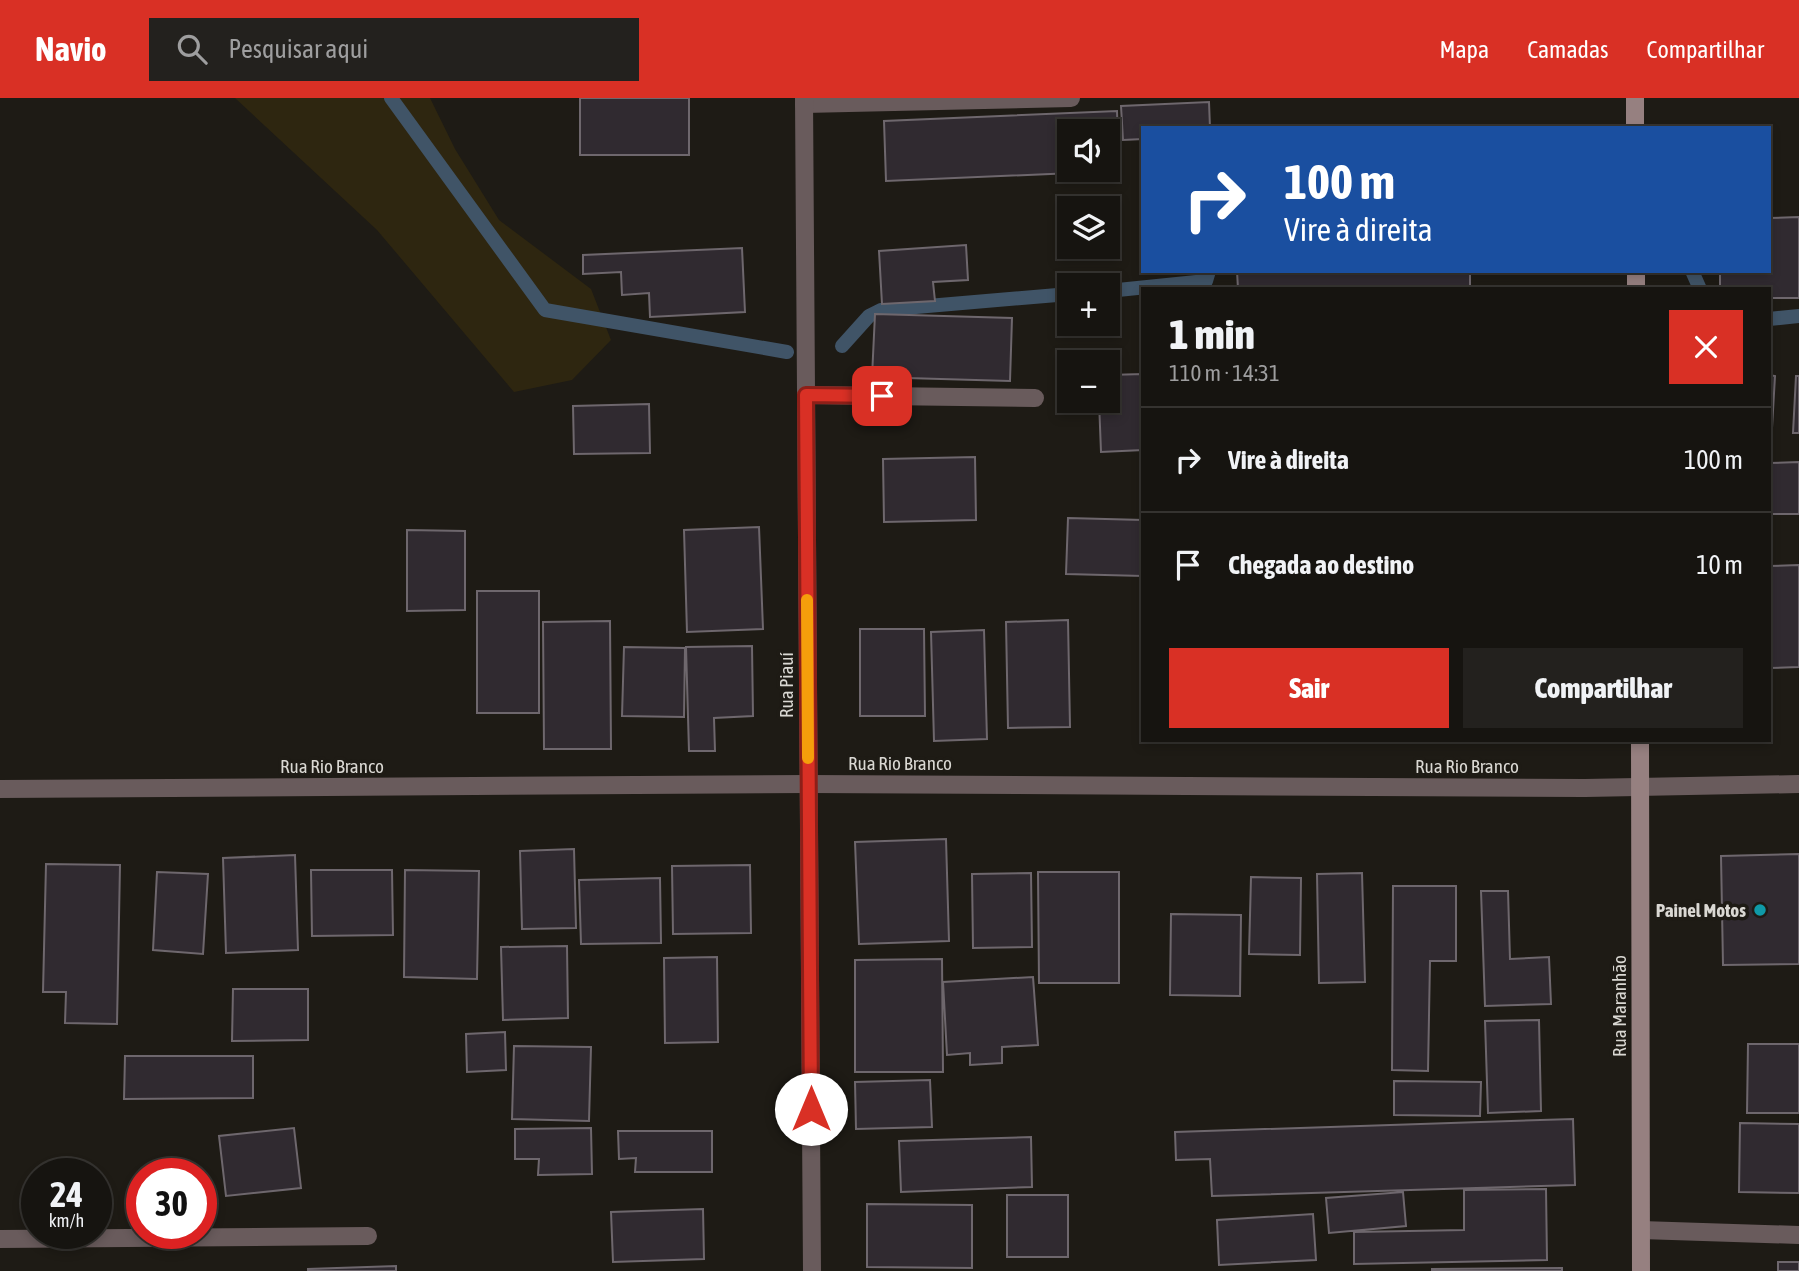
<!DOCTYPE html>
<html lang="pt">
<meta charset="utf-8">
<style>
body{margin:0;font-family:"Asap Condensed",sans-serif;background:#23211e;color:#f1f3f6;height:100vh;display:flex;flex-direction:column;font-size:26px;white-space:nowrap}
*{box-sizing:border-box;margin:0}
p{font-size:23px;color:#9e9e9f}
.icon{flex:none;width:38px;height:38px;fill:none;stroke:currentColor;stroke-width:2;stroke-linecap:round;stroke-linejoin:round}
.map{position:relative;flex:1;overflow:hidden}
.sheet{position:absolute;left:1141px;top:189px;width:630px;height:455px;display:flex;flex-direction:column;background:#161410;border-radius:0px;box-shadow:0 4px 10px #0003,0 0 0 2px #353330}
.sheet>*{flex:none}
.banner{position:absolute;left:1141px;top:28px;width:630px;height:147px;border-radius:0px;box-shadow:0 4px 10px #0003,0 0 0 2px #353330;background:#1a4fa0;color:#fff;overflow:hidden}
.tools{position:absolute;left:1057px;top:21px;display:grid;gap:14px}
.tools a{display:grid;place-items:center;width:63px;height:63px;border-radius:0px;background:#161410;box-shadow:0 4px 10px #0003,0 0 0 2px #353330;font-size:35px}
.speed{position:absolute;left:21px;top:1060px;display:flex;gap:14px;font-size:35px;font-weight:700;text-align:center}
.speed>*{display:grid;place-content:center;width:91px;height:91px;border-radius:50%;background:#161410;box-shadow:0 4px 10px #0003,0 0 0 2px #353330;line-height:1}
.speed small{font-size:18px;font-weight:400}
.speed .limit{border:10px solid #d22;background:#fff;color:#111}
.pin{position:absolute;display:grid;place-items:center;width:60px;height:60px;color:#fff;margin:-30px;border-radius:14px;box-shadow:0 4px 10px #0006}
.me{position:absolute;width:77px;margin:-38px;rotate:0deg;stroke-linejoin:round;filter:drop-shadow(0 0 5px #0008)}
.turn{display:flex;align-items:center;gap:24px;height:147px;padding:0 28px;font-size:32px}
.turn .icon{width:91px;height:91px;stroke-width:2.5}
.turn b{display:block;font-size:49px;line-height:60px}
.round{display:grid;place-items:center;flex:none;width:74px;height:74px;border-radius:0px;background:#23211e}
.head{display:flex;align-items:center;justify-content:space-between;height:119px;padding:0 28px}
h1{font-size:42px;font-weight:800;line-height:52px}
.cta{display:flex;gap:14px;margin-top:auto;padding:14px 28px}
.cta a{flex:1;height:80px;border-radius:0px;background:#d93025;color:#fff;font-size:28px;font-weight:800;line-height:80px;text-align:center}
.cta a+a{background:#23211e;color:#f1f3f6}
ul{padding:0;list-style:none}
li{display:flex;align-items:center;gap:21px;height:105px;padding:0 28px;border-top:2px solid #353330}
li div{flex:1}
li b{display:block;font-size:26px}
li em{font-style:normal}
header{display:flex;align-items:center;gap:42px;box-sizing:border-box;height:98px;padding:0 35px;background:#d93025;color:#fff}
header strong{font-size:33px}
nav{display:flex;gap:38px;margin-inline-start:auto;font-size:24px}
.search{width:490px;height:63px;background:#23211e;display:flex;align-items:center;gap:18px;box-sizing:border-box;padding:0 24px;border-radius:0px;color:#9e9e9f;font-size:26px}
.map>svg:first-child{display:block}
</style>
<header>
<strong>Navio</strong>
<div class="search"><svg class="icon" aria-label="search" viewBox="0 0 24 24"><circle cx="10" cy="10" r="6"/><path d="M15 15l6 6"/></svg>Pesquisar aqui</div>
<nav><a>Mapa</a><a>Camadas</a><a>Compartilhar</a></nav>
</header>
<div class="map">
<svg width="1799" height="1173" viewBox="0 0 1799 1173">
<rect width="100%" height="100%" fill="#1e1b15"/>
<path fill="#2e2610" d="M 235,0 L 430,0 L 455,51 L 499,122 L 591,191 L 611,242 L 572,282 L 514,294 L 377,132 Z"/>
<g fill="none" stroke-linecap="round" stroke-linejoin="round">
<path stroke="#405467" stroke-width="14" d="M 391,0 L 545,212 L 787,254
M 1692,173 L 1700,191
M 1108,193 L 1206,183 L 1209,173
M 1769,221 L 1799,218
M 842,248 L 869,218 L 881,212 L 1069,196"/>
</g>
<path fill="#302a30" stroke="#6e676d" stroke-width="2" fill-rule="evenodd" d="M 580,0 L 689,0 L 689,57 L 580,57 Z
M 1209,4 L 1210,30 L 1143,30 L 1143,41 L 1123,42 L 1121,8 Z
M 1117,13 L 1119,73 L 886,83 L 884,23 ZM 1069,33 L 1108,33 L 1108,72 L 1069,72 Z
M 1799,119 L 1799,200 L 1769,200 L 1769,191 L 1720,191 L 1720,173 L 1769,173 L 1769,120 Z
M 966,147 L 968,182 L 933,184 L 935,203 L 882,206 L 879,153 Z
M 742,150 L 745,214 L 650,219 L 649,195 L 622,197 L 621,174 L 583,176 L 583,157 Z
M 1237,173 L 1470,173 L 1470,191 L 1238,191 Z
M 875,216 L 1012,220 L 1010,283 L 872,279 Z
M 1143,276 L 1143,352 L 1101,354 L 1099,303 L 1108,303 L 1108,277 Z
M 1769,277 L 1775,278 L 1771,347 L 1769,347 Z
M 1796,278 L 1799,278 L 1799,335 L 1793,335 Z
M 649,306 L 650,355 L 574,356 L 573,308 Z
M 975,359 L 976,422 L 884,424 L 883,361 Z
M 1799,364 L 1799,416 L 1769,416 L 1769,365 Z
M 1068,420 L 1143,422 L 1143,478 L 1066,476 Z
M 759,429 L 763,531 L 687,534 L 684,432 Z
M 407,432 L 465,433 L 465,512 L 407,513 Z
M 1799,467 L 1799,569 L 1769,570 L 1769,468 Z
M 477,493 L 539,493 L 539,615 L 477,615 Z
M 1068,522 L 1070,629 L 1008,630 L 1006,524 Z
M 610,523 L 611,651 L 544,651 L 543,524 Z
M 860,531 L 924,531 L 925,618 L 860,618 Z
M 984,532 L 987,641 L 934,643 L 931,534 Z
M 752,548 L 753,618 L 714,620 L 715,653 L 689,653 L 686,549 Z
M 624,549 L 685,550 L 684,619 L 622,618 Z
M 946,741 L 949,843 L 859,846 L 855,744 Z
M 574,751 L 576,830 L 522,831 L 520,753 Z
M 1799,756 L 1799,866 L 1723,867 L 1721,758 Z
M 295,757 L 298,852 L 226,855 L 223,760 Z
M 46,766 L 120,767 L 117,926 L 65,925 L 66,894 L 43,894 Z
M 750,767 L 751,835 L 673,836 L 672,768 Z
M 311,772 L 392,772 L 393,837 L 312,838 Z
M 405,772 L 479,773 L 477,881 L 404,879 Z
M 157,774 L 208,776 L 203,856 L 153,852 Z
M 1038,774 L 1119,774 L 1119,885 L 1039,885 Z
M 1031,775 L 1032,849 L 973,850 L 972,776 Z
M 1362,775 L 1365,884 L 1319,885 L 1317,776 Z
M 1251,779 L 1301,780 L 1300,857 L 1249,856 Z
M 660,780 L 661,845 L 581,846 L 579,782 Z
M 1393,788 L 1456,788 L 1456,863 L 1430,863 L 1428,973 L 1392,972 Z
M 1481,793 L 1508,793 L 1510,861 L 1549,859 L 1551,906 L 1485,908 Z
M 1171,816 L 1241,817 L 1240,898 L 1170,897 Z
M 567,848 L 568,920 L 503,922 L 501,849 Z
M 717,859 L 718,944 L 665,945 L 664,860 Z
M 942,861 L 943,974 L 855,974 L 855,862 Z
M 1033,879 L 1038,947 L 1002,949 L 1002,965 L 970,967 L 970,955 L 947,957 L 943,884 Z
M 233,891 L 308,891 L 308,942 L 232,943 Z
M 1539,922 L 1541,1013 L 1488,1015 L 1485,923 Z
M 505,934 L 506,972 L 467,974 L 466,936 Z
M 1748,946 L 1799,946 L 1799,1015 L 1747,1015 Z
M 514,948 L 591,949 L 589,1023 L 512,1021 Z
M 125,958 L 253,958 L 253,1000 L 124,1001 Z
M 930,982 L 932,1029 L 856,1031 L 855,984 Z
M 1394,983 L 1481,984 L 1480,1018 L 1394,1017 Z
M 1573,1021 L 1575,1087 L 1212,1098 L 1210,1061 L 1176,1062 L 1175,1034 Z
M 1740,1025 L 1799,1026 L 1799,1095 L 1739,1094 Z
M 294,1030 L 301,1090 L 226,1098 L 219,1038 Z
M 591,1030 L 592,1076 L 538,1077 L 539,1061 L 515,1061 L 515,1031 Z
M 618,1033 L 712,1033 L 712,1074 L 635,1074 L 636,1060 L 619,1061 Z
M 1031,1039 L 1032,1089 L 901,1094 L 899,1043 Z
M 1546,1091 L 1547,1162 L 1354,1166 L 1354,1134 L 1464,1132 L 1464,1092 Z
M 1403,1094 L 1406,1128 L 1329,1135 L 1326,1100 Z
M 1007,1097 L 1068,1097 L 1068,1159 L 1007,1159 Z
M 867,1106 L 972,1107 L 972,1170 L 867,1169 Z
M 703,1111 L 704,1161 L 613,1164 L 611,1114 Z
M 1313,1116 L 1316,1162 L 1219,1167 L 1217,1122 Z
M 1778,1164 L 1799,1164 L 1799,1173 L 1778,1173 Z
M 396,1168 L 396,1173 L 308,1173 L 308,1171 Z
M 1562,1170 L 1562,1173 L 1432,1173 L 1432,1171 Z"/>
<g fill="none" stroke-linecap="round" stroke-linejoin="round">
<path stroke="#695b5c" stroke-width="18" d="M 804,6 L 1071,0
M 806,297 L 1035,300
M 1641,1132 L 1799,1137
M 0,1141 L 368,1138"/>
<path stroke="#695b5c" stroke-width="18" d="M 804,0 L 812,1173"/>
<path stroke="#695b5c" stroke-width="18" d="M 0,691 L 808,686 L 1585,690 L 1799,686"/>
<path stroke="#968080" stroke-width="18" d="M 1635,0 L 1635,30
M 1636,173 L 1636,191
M 1640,642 L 1641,1173"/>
</g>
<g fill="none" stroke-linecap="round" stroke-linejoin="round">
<g stroke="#8d1f18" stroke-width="18">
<path id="route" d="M 811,1011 L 806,297 L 882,298"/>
</g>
<use href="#route" stroke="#d93025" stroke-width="12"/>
<path stroke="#f59e0b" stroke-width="12" d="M 807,502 L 808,660"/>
</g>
<circle fill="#0f9aa8" stroke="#1e1b15" stroke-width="2.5" cx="1760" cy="812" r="7"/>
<g text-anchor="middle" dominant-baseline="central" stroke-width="7" stroke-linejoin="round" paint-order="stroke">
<g font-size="19" fill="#dad8d3" stroke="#1e1b15">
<text transform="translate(786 587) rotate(-90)">Rua Piauí</text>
<text x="900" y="665">Rua Rio Branco</text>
<text x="332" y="668">Rua Rio Branco</text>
<text x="1467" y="668">Rua Rio Branco</text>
<text transform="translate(1619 908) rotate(-90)">Rua Maranhão</text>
</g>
<g font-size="19" font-weight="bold" fill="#dad8d3" stroke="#1e1b15" text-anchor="end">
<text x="1746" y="812">Painel Motos</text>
</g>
</g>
</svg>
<div class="tools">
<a><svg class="icon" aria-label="sound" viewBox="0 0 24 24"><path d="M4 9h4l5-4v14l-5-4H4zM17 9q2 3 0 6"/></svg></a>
<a><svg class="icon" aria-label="layers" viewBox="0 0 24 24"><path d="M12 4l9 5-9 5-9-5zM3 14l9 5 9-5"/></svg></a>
<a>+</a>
<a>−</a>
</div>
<div class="speed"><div>24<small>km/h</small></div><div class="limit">30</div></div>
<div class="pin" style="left:882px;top:298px;background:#d93025"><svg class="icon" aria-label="arrive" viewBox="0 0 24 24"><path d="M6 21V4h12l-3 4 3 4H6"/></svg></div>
<svg class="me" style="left:811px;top:1011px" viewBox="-20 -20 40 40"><circle r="19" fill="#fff"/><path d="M0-13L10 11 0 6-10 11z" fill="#d93025"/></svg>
<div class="banner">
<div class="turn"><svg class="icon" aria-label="right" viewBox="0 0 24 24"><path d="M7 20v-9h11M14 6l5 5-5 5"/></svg><div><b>100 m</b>Vire à direita</div></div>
</div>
<section class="sheet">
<div class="head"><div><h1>1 min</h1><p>110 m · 14:31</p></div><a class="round" style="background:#d93025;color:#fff"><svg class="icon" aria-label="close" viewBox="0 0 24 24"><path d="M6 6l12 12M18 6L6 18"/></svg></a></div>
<ul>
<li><svg class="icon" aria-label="right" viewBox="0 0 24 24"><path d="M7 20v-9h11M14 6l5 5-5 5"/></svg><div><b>Vire à direita</b></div><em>100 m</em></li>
<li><svg class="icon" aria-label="arrive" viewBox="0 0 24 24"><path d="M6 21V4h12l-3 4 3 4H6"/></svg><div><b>Chegada ao destino</b></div><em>10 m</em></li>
</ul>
<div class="cta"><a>Sair</a><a>Compartilhar</a></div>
</section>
</div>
